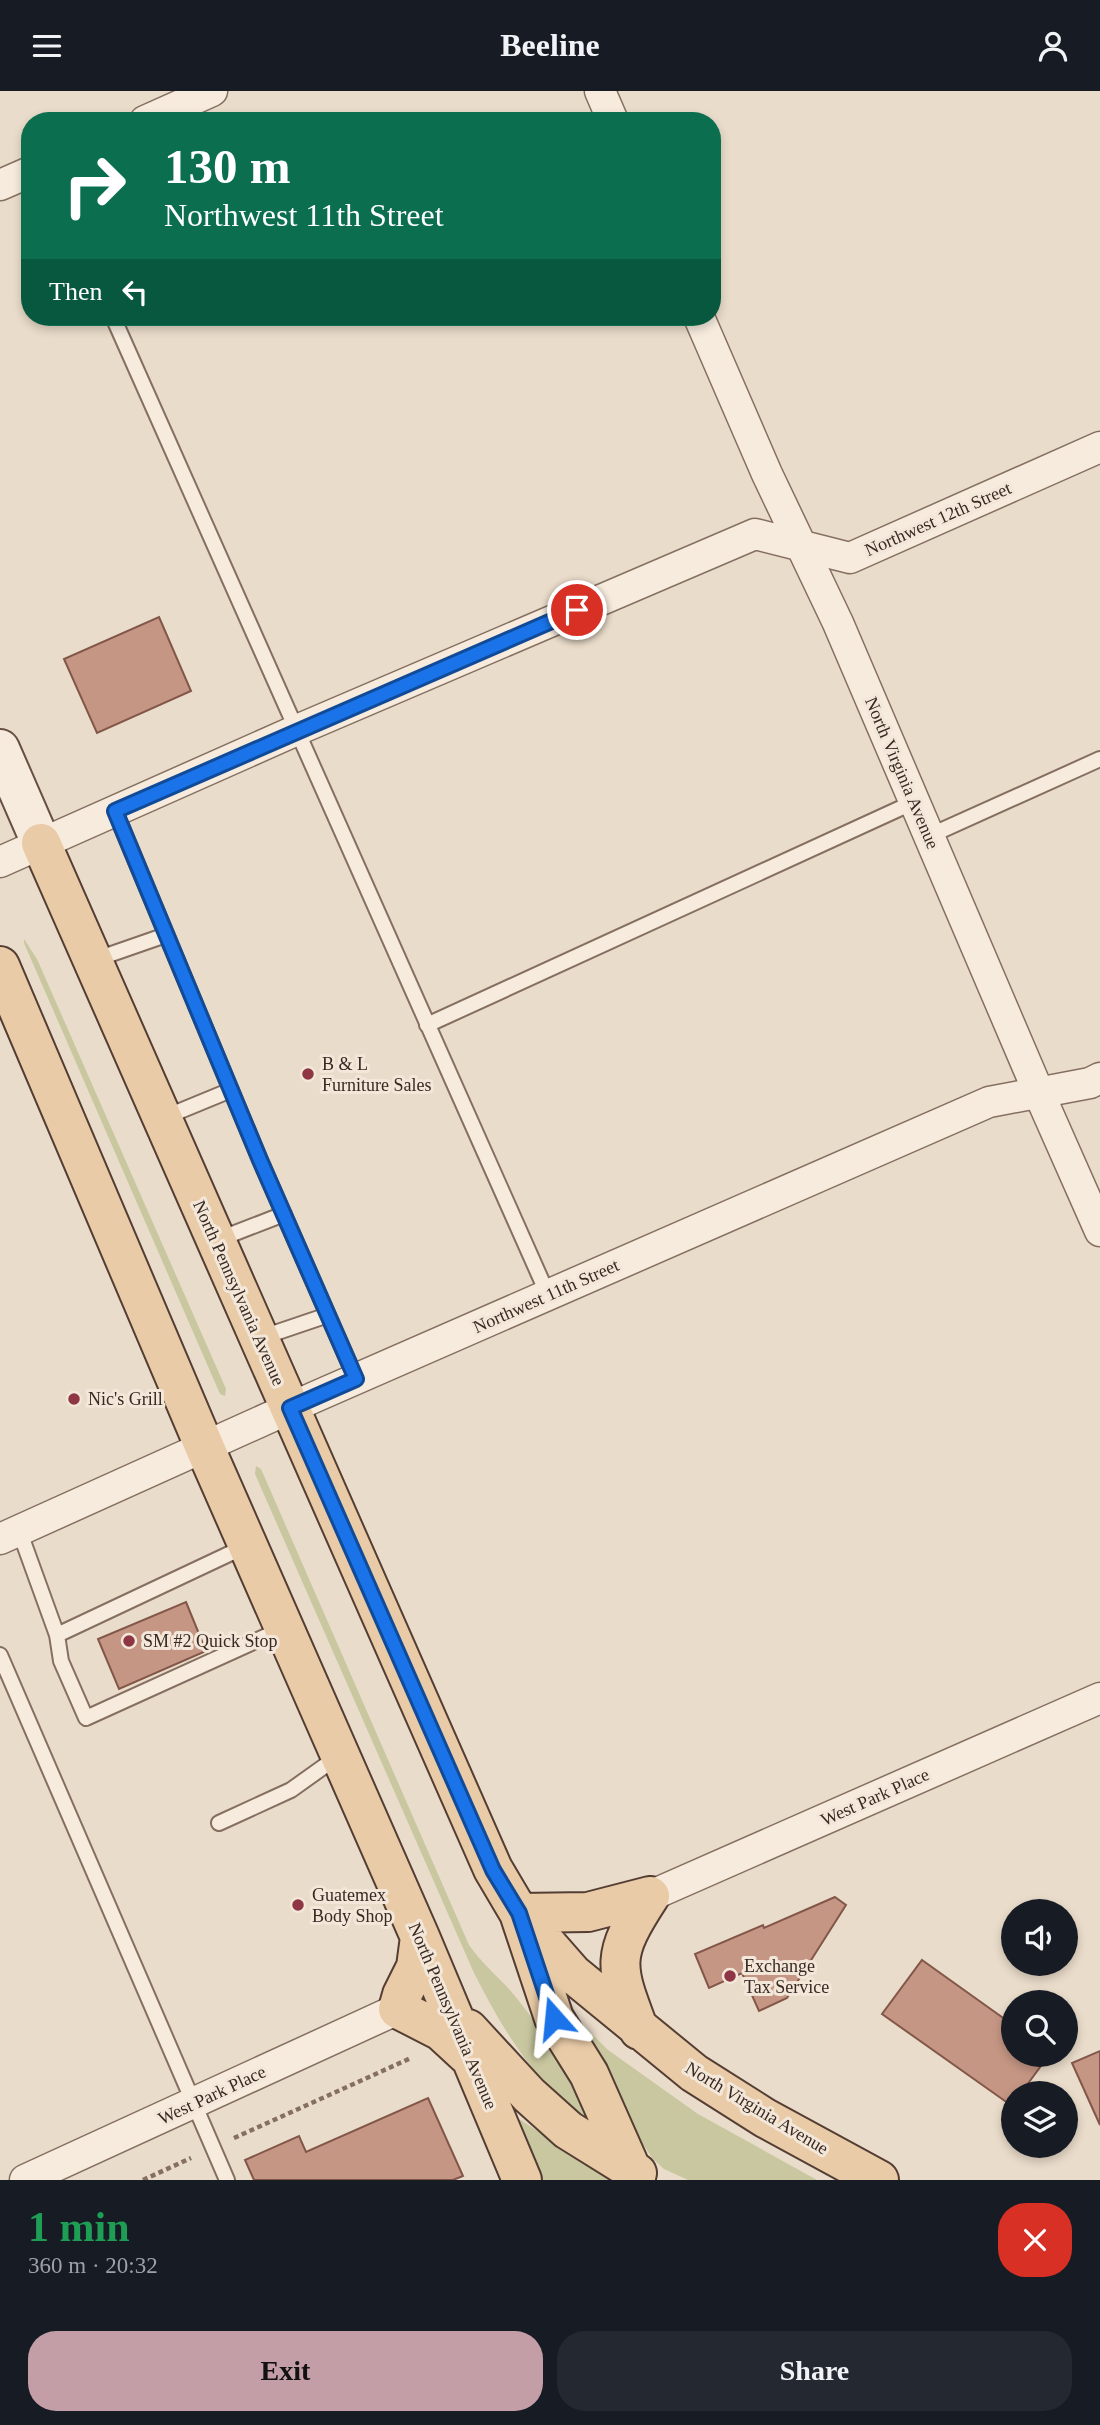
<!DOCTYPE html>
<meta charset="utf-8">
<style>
body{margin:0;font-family:Georgia,serif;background:#242831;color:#f1f3f6;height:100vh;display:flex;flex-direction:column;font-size:26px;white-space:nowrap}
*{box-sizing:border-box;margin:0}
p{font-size:23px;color:#9ea1a6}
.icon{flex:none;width:38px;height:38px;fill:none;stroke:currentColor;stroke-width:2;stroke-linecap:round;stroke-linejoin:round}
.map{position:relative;height:2089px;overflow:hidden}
.side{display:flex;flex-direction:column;background:#171b24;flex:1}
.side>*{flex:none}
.guide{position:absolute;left:21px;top:21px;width:700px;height:214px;border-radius:28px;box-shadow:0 4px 10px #0003;background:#0b6e4f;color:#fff;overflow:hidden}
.tools{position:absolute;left:1001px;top:1808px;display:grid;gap:14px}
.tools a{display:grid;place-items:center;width:77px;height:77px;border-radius:50%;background:#171b24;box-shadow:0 4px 10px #0003;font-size:35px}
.pin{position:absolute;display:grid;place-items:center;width:60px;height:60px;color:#fff;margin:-30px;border:4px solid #fff;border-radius:50%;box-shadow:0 2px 7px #0007}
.me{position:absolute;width:77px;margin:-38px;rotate:342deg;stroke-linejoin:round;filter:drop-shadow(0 0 5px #0008)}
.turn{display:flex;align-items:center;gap:24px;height:147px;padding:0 28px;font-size:32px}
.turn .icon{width:91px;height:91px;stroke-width:2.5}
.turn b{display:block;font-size:49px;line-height:60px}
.then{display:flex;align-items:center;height:66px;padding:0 28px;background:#0003;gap:14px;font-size:26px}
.round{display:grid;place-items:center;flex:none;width:74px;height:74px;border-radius:28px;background:#242831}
.overview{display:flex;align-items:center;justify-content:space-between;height:119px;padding:0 28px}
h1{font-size:42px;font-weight:800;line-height:52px;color:#1e9e55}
.button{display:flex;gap:14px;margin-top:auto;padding:14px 28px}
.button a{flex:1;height:80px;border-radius:28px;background:#c49ea6;color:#111;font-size:28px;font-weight:800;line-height:80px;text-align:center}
.button a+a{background:#242831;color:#f1f3f6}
header{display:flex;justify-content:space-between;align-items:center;height:91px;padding:0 28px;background:#171b24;font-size:32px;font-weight:800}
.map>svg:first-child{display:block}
</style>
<header><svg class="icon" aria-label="menu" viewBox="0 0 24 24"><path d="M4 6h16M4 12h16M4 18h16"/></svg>Beeline<svg class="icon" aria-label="person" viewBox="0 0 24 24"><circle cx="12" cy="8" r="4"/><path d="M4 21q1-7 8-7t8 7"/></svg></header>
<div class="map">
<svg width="1100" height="2089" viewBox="0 0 1100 2089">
<rect width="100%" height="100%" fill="#eadcca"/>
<path fill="#c8c79f" d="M 24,848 L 37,868 L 226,1298 L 225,1305 L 220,1303 L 24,852 Z
M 256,1375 L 261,1378 L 469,1854 C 481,1871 495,1883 509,1898 C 542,1936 565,1977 585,2023 L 584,2027 C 533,1990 502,1937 474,1882 L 255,1383 Z
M 575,1926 L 608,1959 L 698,2023 L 817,2089 L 688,2089 L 664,2078 L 652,2067 L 641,2050 L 604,1975 Z
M 517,2029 L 521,2029 L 610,2089 L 542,2089 Z"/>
<path fill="#c59684" stroke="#825749" stroke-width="2" d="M 159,526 L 191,600 L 97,642 L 64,568 Z
M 186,1511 L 206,1560 L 119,1598 L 98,1548 Z
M 835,1806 L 846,1814 L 787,1907 L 759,1920 L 742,1882 L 709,1897 L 695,1863 L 763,1834 L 764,1837 Z
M 922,1869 L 1013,1934 L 1013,1964 L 1049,1964 L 1021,2002 L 1013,2002 L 1012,2015 L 882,1923 Z
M 1100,1960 L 1100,2034 L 1072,1972 Z
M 428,2007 L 463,2085 L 453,2089 L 254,2089 L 245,2069 L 299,2045 L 306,2061 Z"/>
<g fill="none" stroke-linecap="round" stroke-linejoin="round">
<g stroke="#856f60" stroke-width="18">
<path id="service" d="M 113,226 L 548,1204
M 115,720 L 260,1069 L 356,1288
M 929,745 L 1100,668
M 94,869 L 166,844
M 427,934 L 914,711
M 163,1027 L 231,999
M 217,1149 L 284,1123
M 260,1247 L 328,1224
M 19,1439 L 57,1544 L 246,1455
M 57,1544 L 61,1570 L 86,1627 L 282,1538
M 0,1564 L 227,2089
M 219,1732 L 291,1699 L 340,1664"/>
</g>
<g stroke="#856f60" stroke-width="33">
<path id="minor" d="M 600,0 L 613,30
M 145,30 L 212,0
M 0,94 L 30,81
M 699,226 L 767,383 L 838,532 L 1038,1000 L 1100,1140
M 0,771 L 297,639 L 755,443 L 850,467 L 1100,356
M 0,1448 L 317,1305 L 989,1011 L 1090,992 L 1100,987
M 650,1805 L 1100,1607
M 25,2089 L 398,1918"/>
</g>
<g stroke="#675043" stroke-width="42">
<path id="secondary" d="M 0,658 L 41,752"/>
</g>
<g stroke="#543e34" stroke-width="42">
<path id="primary" d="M 41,752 L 493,1778 L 519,1822 L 554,1927 L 589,1983 L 636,2089
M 0,875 L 205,1357 L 420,1846 L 522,2089
M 519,1822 L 588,1821 L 650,1805
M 530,1834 L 573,1883 L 694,1982 L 765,2027 L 879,2089
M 420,1846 L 416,1876 L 402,1904 L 398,1918 L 441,1940 L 467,1964
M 468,1938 L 529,2004 L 568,2039 L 637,2082
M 639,1939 C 614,1873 611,1865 650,1805"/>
</g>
<path stroke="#856f60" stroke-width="4.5" stroke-dasharray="5 3.5" stroke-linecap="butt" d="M 234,2047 L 411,1967
M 143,2089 L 191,2067"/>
<use href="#service" stroke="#f6ebdd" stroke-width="14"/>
<use href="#minor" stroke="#f6ebdd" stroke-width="30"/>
<use href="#secondary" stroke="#f6ebdd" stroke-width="38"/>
<use href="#primary" stroke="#e9cba7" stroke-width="38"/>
</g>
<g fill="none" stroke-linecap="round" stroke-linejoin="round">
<g stroke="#114b97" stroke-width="18">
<path id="route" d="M 554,1927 L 519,1822 L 493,1779 L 290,1317 L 356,1288 L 260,1069 L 115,720 L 577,519"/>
</g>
<use href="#route" stroke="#1a73e8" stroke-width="12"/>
</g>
<g fill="#8e3644" stroke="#f3e7d9" stroke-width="2.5">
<circle cx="308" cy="983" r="7"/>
<circle cx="74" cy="1308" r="7"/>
<circle cx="129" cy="1550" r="7"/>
<circle cx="298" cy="1814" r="7"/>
<circle cx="730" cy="1885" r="7"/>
</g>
<g text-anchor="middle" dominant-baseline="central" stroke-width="6" stroke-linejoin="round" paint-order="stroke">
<g font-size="18" fill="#382922" stroke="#f3e7d9">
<text transform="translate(938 428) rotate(-24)">Northwest 12th Street</text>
<text transform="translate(902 682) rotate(67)">North Virginia Avenue</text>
<text transform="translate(239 1202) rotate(66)">North Pennsylvania Avenue</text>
<text transform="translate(546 1205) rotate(-24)">Northwest 11th Street</text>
<text transform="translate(875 1706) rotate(-24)">West Park Place</text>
<text transform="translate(453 1925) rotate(67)">North Pennsylvania Avenue</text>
<text transform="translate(212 2004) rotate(-25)">West Park Place</text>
<text transform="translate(757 2017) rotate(31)">North Virginia Avenue</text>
</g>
<g font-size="18" fill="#382922" stroke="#f3e7d9" text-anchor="start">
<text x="322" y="973">B &amp; L<tspan x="322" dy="21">Furniture Sales</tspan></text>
<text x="88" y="1308">Nic's Grill</text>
<text x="143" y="1550">SM #2 Quick Stop</text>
<text x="312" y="1804">Guatemex<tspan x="312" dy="21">Body Shop</tspan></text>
<text x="744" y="1875">Exchange<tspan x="744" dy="21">Tax Service</tspan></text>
</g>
</g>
</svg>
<div class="tools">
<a><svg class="icon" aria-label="sound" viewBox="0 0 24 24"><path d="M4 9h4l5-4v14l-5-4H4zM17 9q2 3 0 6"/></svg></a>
<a><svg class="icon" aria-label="search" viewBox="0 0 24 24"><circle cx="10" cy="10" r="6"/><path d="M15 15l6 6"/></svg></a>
<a><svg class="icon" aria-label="layers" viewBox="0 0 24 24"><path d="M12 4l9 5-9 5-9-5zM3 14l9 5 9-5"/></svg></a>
</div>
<div class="pin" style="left:577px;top:519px;background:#d93025"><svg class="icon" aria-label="arrive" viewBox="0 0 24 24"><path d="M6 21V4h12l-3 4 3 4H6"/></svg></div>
<svg class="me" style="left:554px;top:1927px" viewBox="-20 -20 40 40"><path d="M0-17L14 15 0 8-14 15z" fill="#1a73e8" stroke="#fff" stroke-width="4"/></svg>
<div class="guide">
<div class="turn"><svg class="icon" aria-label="right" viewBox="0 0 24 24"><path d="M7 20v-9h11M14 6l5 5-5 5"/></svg><div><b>130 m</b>Northwest 11th Street</div></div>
<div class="then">Then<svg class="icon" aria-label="left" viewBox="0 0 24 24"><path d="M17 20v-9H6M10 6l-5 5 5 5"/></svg></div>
</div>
</div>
<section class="side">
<div class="overview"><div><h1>1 min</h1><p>360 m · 20:32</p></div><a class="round" style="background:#d93025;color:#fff"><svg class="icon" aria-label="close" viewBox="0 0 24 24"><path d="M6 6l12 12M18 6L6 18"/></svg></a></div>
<div class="button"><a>Exit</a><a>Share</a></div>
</section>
